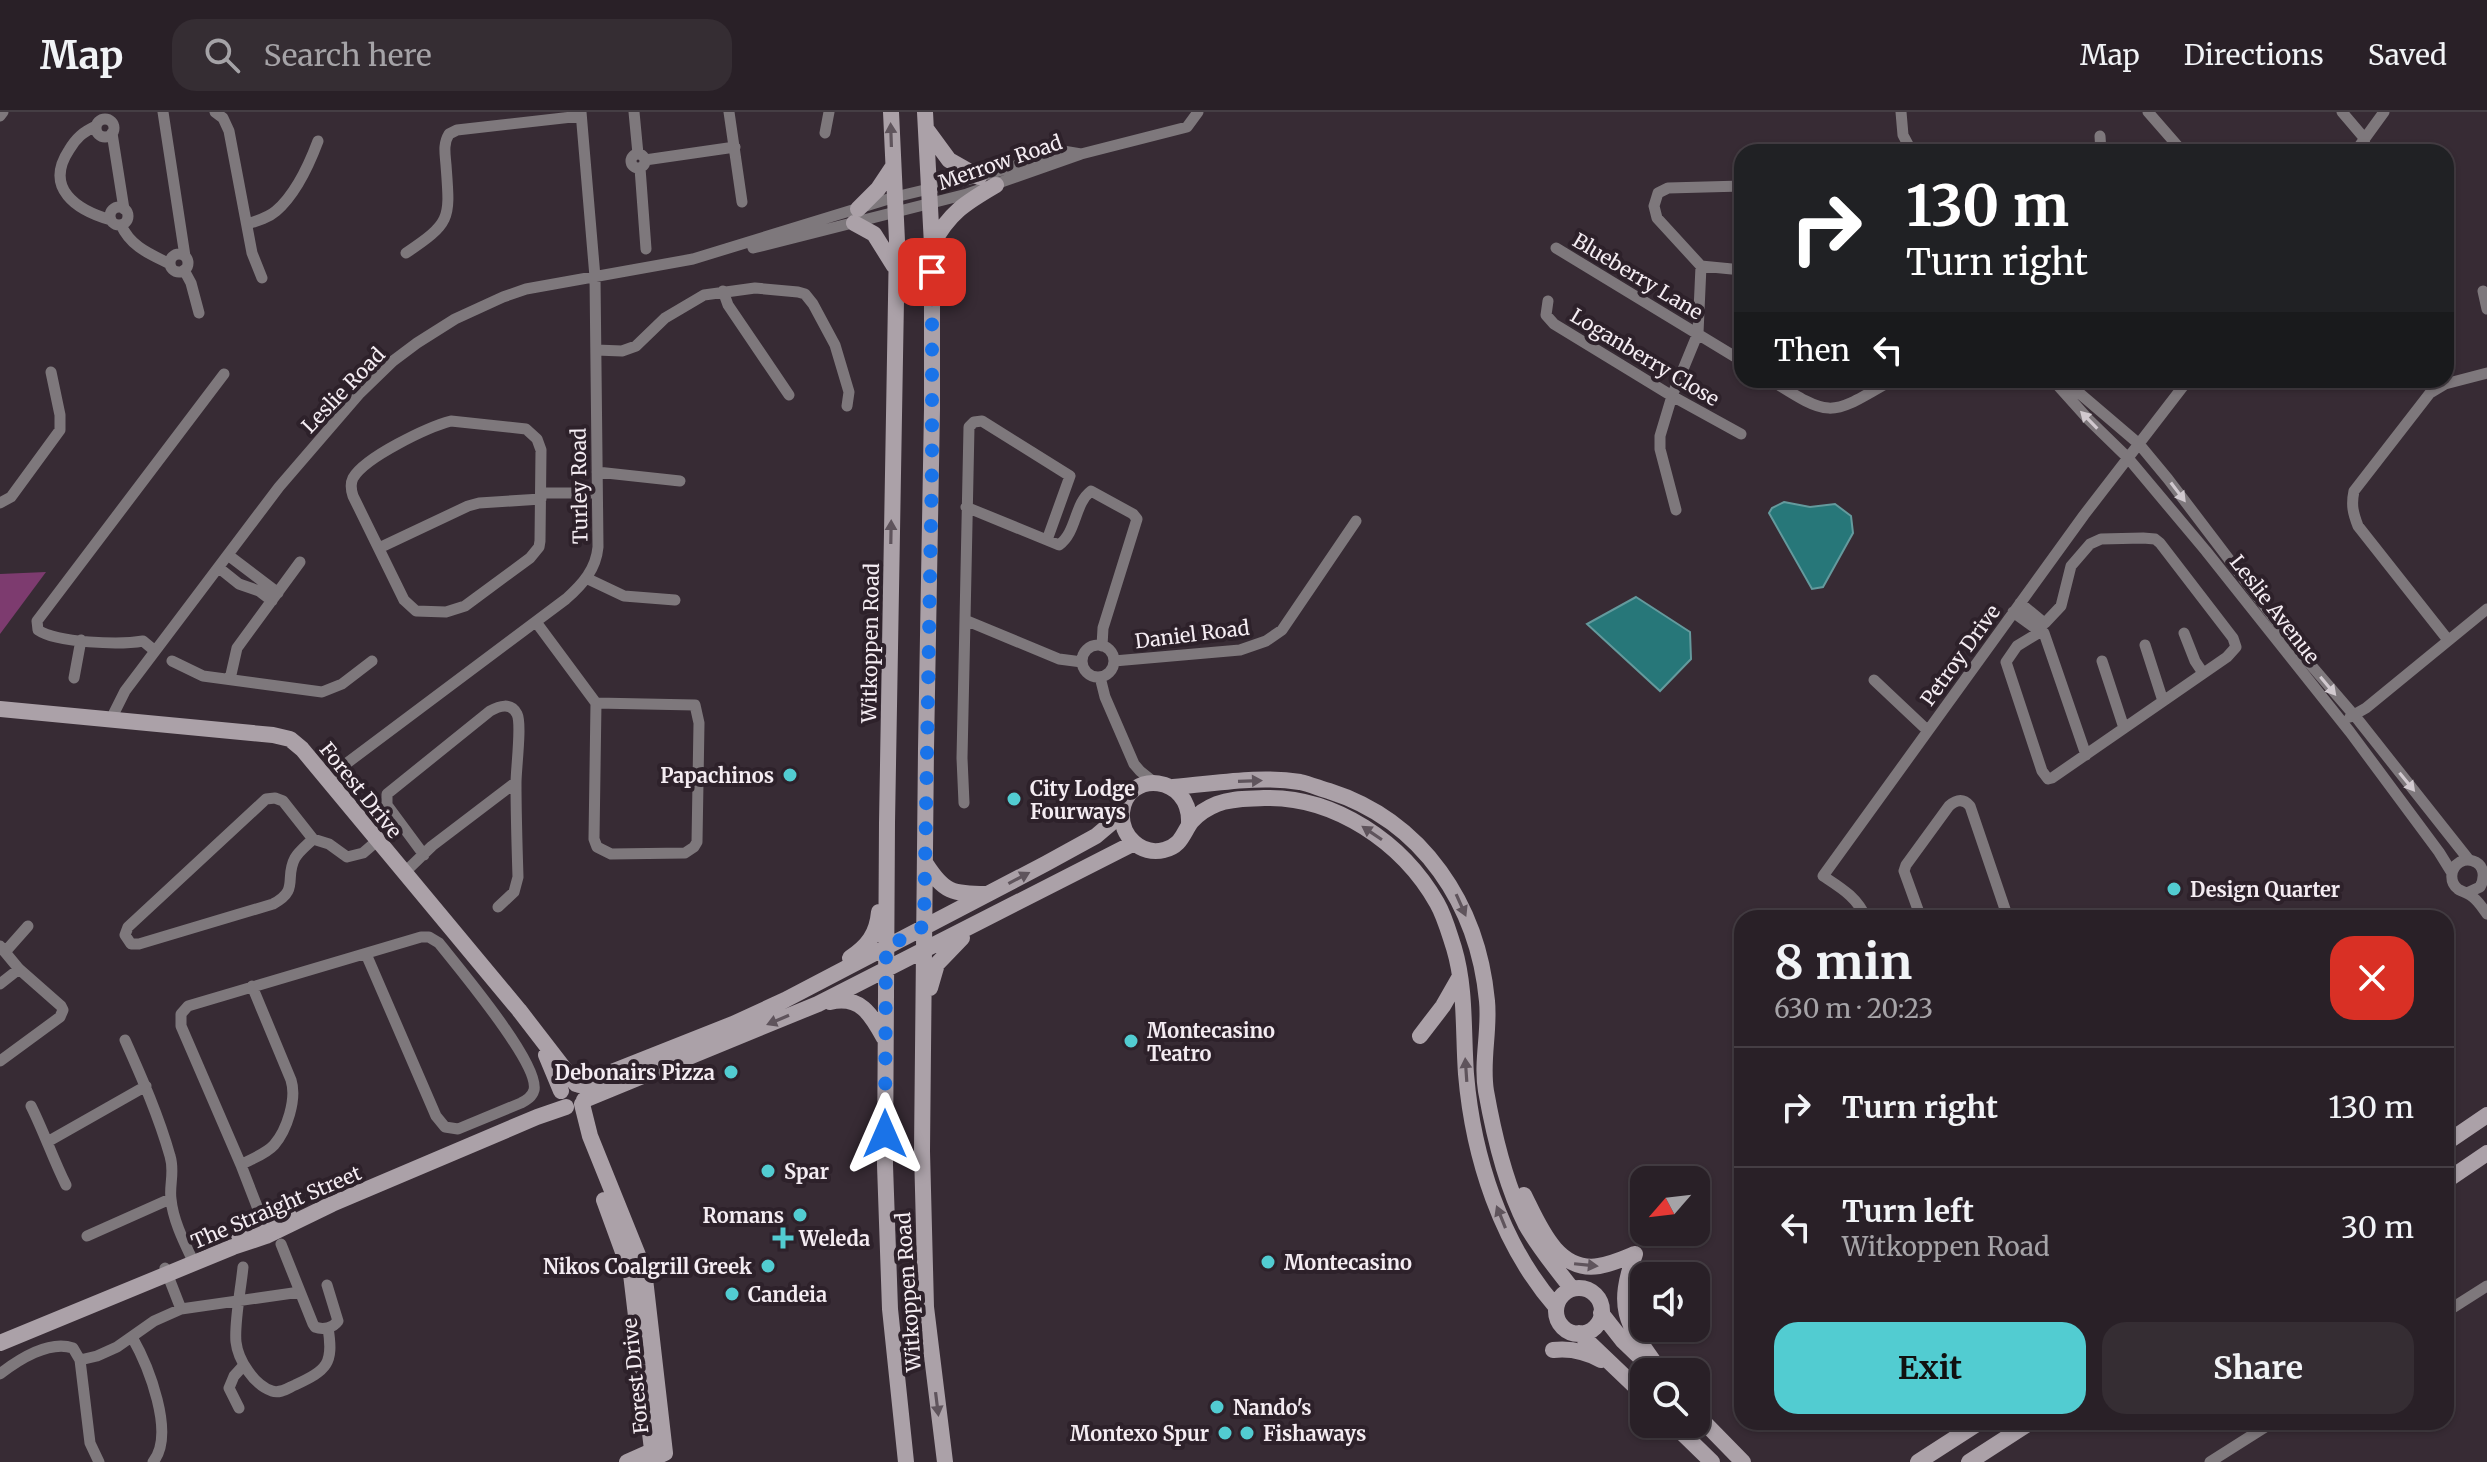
<!DOCTYPE html>
<meta charset="utf-8">
<style>
body{margin:0;font-family:Merriweather,serif;background:#352d33;color:#f1f3f6;height:100vh;display:flex;flex-direction:column;font-size:30px;white-space:nowrap}
*{box-sizing:border-box;margin:0}
p{font-size:26px;color:#a5a3a7}
.icon{flex:none;width:44px;height:44px;fill:none;stroke:currentColor;stroke-width:2;stroke-linecap:round;stroke-linejoin:round}
.map{position:relative;flex:1;overflow:hidden}
.side{position:absolute;left:1734px;top:798px;width:720px;height:520px;display:flex;flex-direction:column;background:#292027;border-radius:24px;box-shadow:0 2px 6px #0004,0 0 0 2px #453e44}
.side>*{flex:none}
.banner{position:absolute;left:1734px;top:32px;width:720px;height:244px;border-radius:24px;box-shadow:0 2px 6px #0004,0 0 0 2px #453e44;background:#202124;color:#fff;overflow:hidden}
.needle{width:52px;rotate:242deg}
.controls{position:absolute;left:1630px;top:1054px;display:grid;gap:16px}
.controls a{display:grid;place-items:center;width:80px;height:80px;border-radius:16px;background:#292027;box-shadow:0 2px 6px #0004,0 0 0 2px #453e44;font-size:40px}
.pin{position:absolute;display:grid;place-items:center;width:68px;height:68px;color:#fff;margin:-34px;border-radius:16px;box-shadow:0 4px 12px #0006}
.me{position:absolute;width:88px;margin:-44px;rotate:0deg;stroke-linejoin:round;filter:drop-shadow(0 0 6px #0008)}
.turn{display:flex;align-items:center;gap:28px;height:168px;padding:0 40px;font-size:36px}
.turn .icon{width:104px;height:104px;stroke-width:2.5}
.turn b{display:block;font-size:56px;line-height:68px}
.then{display:flex;align-items:center;height:76px;padding:0 40px;background:#0003;gap:16px;font-size:30px}
.round{display:grid;place-items:center;flex:none;width:84px;height:84px;border-radius:24px;background:#352d33}
.summary{display:flex;align-items:center;justify-content:space-between;height:136px;padding:0 40px}
h1{font-size:48px;font-weight:700;line-height:60px}
.action{display:flex;gap:16px;margin-top:auto;padding:16px 40px}
.action a{flex:1;height:92px;border-radius:24px;background:#52ccd1;color:#111;font-size:32px;font-weight:700;line-height:92px;text-align:center}
.action a+a{background:#352d33;color:#f1f3f6}
ul{padding:0;list-style:none}
li{display:flex;align-items:center;gap:24px;height:120px;padding:0 40px;border-top:2px solid #453e44}
li div{flex:1}
li b{display:block;font-size:30px}
li em{font-style:normal}
header{display:flex;align-items:center;gap:48px;box-sizing:border-box;height:112px;padding:0 40px;background:#292027;border-bottom:2px solid #453e44}
header strong{font-size:38px}
nav{display:flex;gap:44px;margin-inline-start:auto;font-size:28px}
.search{width:560px;height:72px;background:#352d33;display:flex;align-items:center;gap:20px;box-sizing:border-box;padding:0 28px;border-radius:24px;color:#a5a3a7;font-size:30px}
.map>svg:first-child{display:block}
</style>
<header>
<strong>Map</strong>
<div class="search"><svg class="icon" aria-label="search" viewBox="0 0 24 24"><circle cx="10" cy="10" r="6"/><path d="M15 15l6 6"/></svg>Search here</div>
<nav><a>Map</a><a>Directions</a><a>Saved</a></nav>
</header>
<div class="map">
<svg width="2487" height="1350" viewBox="0 0 2487 1350">
<rect width="100%" height="100%" fill="#372b34"/>
<path fill="#7d3b6f" d="M 46,460 L 0,522 L 0,462 Z"/>
<path fill="#277779" stroke="#649a9d" stroke-width="2" d="M 1784,390 L 1810,395 L 1835,392 L 1851,404 L 1853,421 L 1823,475 L 1812,477 L 1769,401 L 1772,396 Z
M 1636,485 L 1690,520 L 1691,547 L 1660,579 L 1587,512 Z"/>
<g fill="none" stroke-linecap="round" stroke-linejoin="round">
<path stroke="#7e787c" stroke-width="11" d="M 163,0 L 185,144
M 215,0 L 223,6 L 229,19 L 252,141 L 262,166
M 634,0 L 638,42
M 729,0 L 742,90
M 1901,0 L 1903,23 L 1912,40
M 2148,0 L 2183,40
M 2342,0 L 2365,27
M 0,4 L 3,0
M96 16a9 9 0 1 1 18 0a9 9 0 1 1-18 0Z
M 96,14 C 83,20 76,26 69,38 C 44,76 76,98 111,108
M 112,21 L 124,97
M 825,21 L 829,0
M 2100,24 L 2101,40
M 2355,40 L 2384,0
M631 49a7 7 0 1 1 14 0a7 7 0 1 1-14 0Z
M 645,48 L 735,35
M 640,56 L 646,137
M110 104a9 9 0 1 1 18 0a9 9 0 1 1-18 0Z
M 247,112 C 257,109 268,106 276,99 C 296,82 309,53 318,29
M 121,113 C 131,135 150,142 170,152
M 753,136 L 967,82 L 1081,42 L 1187,15 L 1198,0
M 1556,136 L 1742,249
M 406,141 C 452,110 450,107 446,53 C 445,41 443,32 449,22 L 457,18 L 581,4
M170 151a9 9 0 1 1 18 0a9 9 0 1 1-18 0Z
M 1701,154 L 1657,106 L 1654,94 L 1658,81 L 1668,76 L 1742,74
M 1701,154 L 1742,158
M 184,158 L 191,171 L 199,201
M 723,179 L 728,193 L 789,283
M 2483,179 L 2487,197
M 1548,189 L 1546,203 L 1554,212 L 1672,284 L 1741,322
M 596,238 L 622,239 L 636,234 L 665,206 L 704,183 L 755,176 L 798,180 L 805,182 L 813,192 L 835,233 L 849,280 L 847,294
M 1771,268 C 1832,307 1830,304 1892,268
M 2053,268 L 2088,307 L 2128,346 L 2206,439 L 2350,620 L 2439,740 L 2452,761
M 2064,268 L 2139,332 L 2168,367 L 2298,538 L 2359,609 L 2469,748
M 451,309 L 526,317 L 537,327 L 541,338 L 540,429 L 539,435 L 530,446 L 465,494 L 446,500 L 416,499 L 404,488 L 353,384 C 351,378 350,372 353,366 C 365,345 428,315 451,309 Z
M 597,360 L 680,369
M 541,381 L 597,381
M 0,391 L 11,385 L 60,318 L 60,303 L 51,260
M 966,395 L 1059,433 C 1077,420 1074,392 1091,379 L 1133,402 L 1137,407 L 1103,516 L 1102,534
M 1676,398 L 1660,337 L 1660,324 L 1672,284 L 1698,221 L 1701,154
M 1047,428 L 1070,364 L 982,309 L 974,310 L 969,315 L 965,508 L 1059,547 L 1082,550
M 379,436 L 468,394 L 479,391 L 541,387
M 228,443 L 278,481
M 219,456 L 239,472 L 259,479 L 272,489
M 586,466 L 624,484 L 675,488
M 2020,491 L 2043,510
M 2013,500 L 2038,518
M 536,510 L 596,591 L 695,593 L 699,611 L 697,730 L 694,735 L 685,741 L 611,742 L 597,735 L 594,727 L 596,591
M 2040,520 L 2017,534 L 2006,550 L 2042,659 L 2048,667 L 2052,666 L 2227,545 L 2236,535 L 2233,526 L 2160,431 L 2155,427 L 2143,426 L 2101,427 L 2090,432 L 2071,454 L 2061,494 L 2045,511
M 2044,521 L 2086,643
M 2184,521 L 2195,549 L 2203,561
M 2448,528 L 2358,414 C 2353,401 2351,393 2354,379 L 2430,281 L 2445,272 L 2487,261
M 2145,533 L 2163,589
M1082 549a16 16 0 1 1 32 0a16 16 0 1 1-32 0Z
M 155,539 L 143,529 C 120,533 57,531 38,518 L 37,509 L 224,262
M 172,549 L 203,564 L 322,580 L 342,572 L 372,549
M 1114,549 L 1240,538 L 1266,529 L 1282,518 L 1356,409
M 2102,549 L 2124,616
M 1100,565 L 1105,585 L 1134,652 L 1140,659 L 1155,671
M 74,566 L 81,528
M 230,567 L 237,536 L 300,450
M 1874,568 L 1927,618
M 2350,605 L 2366,596 L 2487,497
M 114,609 L 114,601 L 125,579 L 279,375 L 360,281 L 393,249 L 417,231 L 455,207 L 503,185 L 526,177 L 693,147 L 895,85 L 979,65 L 1063,39 L 1081,42
M 327,666 L 566,487 C 583,472 596,457 598,435 L 595,165 L 581,0
M 964,691 L 962,646 L 965,508
M 313,727 C 307,733 299,739 295,746 C 284,766 300,778 273,792 L 139,832 L 131,832 L 125,823 L 128,815 L 266,687 L 275,686 L 283,689 L 313,727 L 329,732 L 347,745 L 363,741 L 377,729
M 424,743 L 387,693 L 387,682 L 490,599 C 499,594 511,590 517,602 C 522,612 516,656 516,671 C 516,702 517,734 518,765 L 514,780 L 498,795
M 404,761 L 432,734 L 516,670
M 2467,781 L 2480,775 C 2485,766 2485,753 2473,749 C 2468,747 2464,748 2460,750 C 2450,756 2449,770 2458,777 C 2459,778 2469,782 2470,783 C 2477,787 2482,795 2487,802
M 1866,806 C 1857,785 1841,776 1823,764 L 2084,403 L 2188,268
M 1921,806 L 1904,759 L 1906,753 L 1949,694 C 1956,688 1963,686 1970,694 L 2008,806
M 0,834 L 19,857 L 61,894 L 63,898 L 60,905 L 0,949
M 5,840 L 28,814
M 0,872 L 19,857
M 125,928 C 142,966 159,1005 170,1044 C 175,1060 169,1073 171,1087 C 173,1109 185,1132 194,1151
M 31,994 C 44,1020 53,1047 66,1073
M 49,1029 L 146,974
M 241,1053 C 251,1047 266,1042 274,1033 C 287,1018 297,987 291,968 L 252,874
M 264,1119 L 258,1097 L 241,1053 L 181,914 L 181,902 L 188,894 L 421,825 L 429,825 L 439,831 C 458,855 540,952 534,978 C 532,985 527,988 521,991 L 458,1017 L 445,1015 L 436,1004 L 366,842
M 87,1124 L 170,1087
M 281,1132 L 313,1212 L 315,1215 C 323,1218 333,1216 338,1209 L 327,1173
M 243,1155 C 241,1176 234,1212 236,1230 C 238,1248 254,1273 272,1279 C 280,1282 288,1276 295,1273 C 327,1258 334,1252 328,1216
M 165,1156 L 181,1197
M 2446,1200 L 2487,1174
M 132,1225 C 148,1253 176,1322 153,1350
M 0,1262 C 18,1248 49,1228 73,1236 L 80,1248
M 239,1296 L 229,1276 L 234,1264 L 244,1253
M 99,1350 L 90,1331 L 80,1248 L 97,1244 L 117,1235 L 154,1209 L 181,1197 L 300,1180
M 2210,1350 L 2273,1310"/>
<path stroke="#aba1a8" stroke-width="16" d="M 891,0 L 897,129 L 887,711 L 885,1053 L 890,1197 L 906,1350
M 925,0 L 932,133 L 932,297 L 926,637 L 922,1039 L 926,1195 L 945,1350
M 927,18 L 949,48 L 979,65
M 858,97 L 878,77 L 892,56
M 854,111 L 874,122 L 894,154
M 932,133 C 949,101 965,91 996,73
M 0,597 L 273,623 L 290,627 L 302,637 L 519,898 L 576,972
M 1173,675 C 1214,672 1258,663 1300,670 C 1309,672 1319,676 1329,679 C 1423,709 1478,793 1487,889 C 1490,919 1481,949 1486,979 C 1494,1024 1505,1072 1526,1113 C 1539,1136 1556,1156 1572,1177
M 1189,711 C 1191,663 1127,657 1122,700 C 1120,724 1141,744 1164,738 C 1182,734 1183,720 1192,709 C 1199,701 1207,696 1217,692 C 1232,686 1248,687 1264,686 C 1335,684 1403,731 1437,791 C 1445,805 1449,821 1454,836 C 1466,876 1463,921 1466,962 C 1473,1045 1501,1132 1556,1195
M 926,752 C 944,780 952,782 986,782
M 850,846 C 868,834 877,822 879,800
M 930,876 L 937,852 L 962,826
M 830,890 C 860,883 871,902 884,926
M 1420,924 L 1443,894 L 1459,866
M 546,943 L 561,979
M 579,973 L 733,912 L 785,888 L 1045,752 L 1096,724 L 1122,702
M 584,988 L 818,892 L 1134,731
M 582,992 L 590,1024 L 644,1158 L 665,1341 L 645,1350
M 2446,1031 L 2487,1003
M 2446,1069 L 2487,1041
M 1524,1083 C 1539,1113 1557,1161 1599,1154 C 1612,1152 1623,1147 1635,1142
M 604,1088 L 631,1162 L 653,1346
M 239,1123 L 288,1102
M 1635,1142 C 1614,1200 1628,1213 1661,1260
M1556 1199a23 23 0 1 1 46 0a23 23 0 1 1-46 0Z
M 1601,1201 L 1623,1229 L 1648,1253
M 1579,1221 L 1644,1283
M 0,1231 L 233,1135 L 266,1124 L 332,1092 L 537,1005 L 566,995
M 1553,1238 C 1570,1236 1585,1239 1601,1248
M 1696,1302 L 1743,1350
M 1673,1312 L 1712,1350
M 627,1350 L 654,1338
M 1918,1350 L 1980,1310
M 1969,1350 L 2031,1310"/>
</g>
<defs><path id="oneway-solid" d="M-6-.8H1V-3.2L6.5 0L1 3.2V.8H-6Z" transform="scale(2)"/></defs>
<g fill="#5f545c">
<use href="#oneway-solid" transform="translate(891 23) rotate(-92)"/>
<use href="#oneway-solid" transform="translate(891 420) rotate(-89)"/>
<use href="#oneway-solid" transform="translate(1250 669) rotate(-2)"/>
<use href="#oneway-solid" transform="translate(1372 721) rotate(-146)"/>
<use href="#oneway-solid" transform="translate(1019 766) rotate(-28)"/>
<use href="#oneway-solid" transform="translate(1461 793) rotate(66)"/>
<use href="#oneway-solid" transform="translate(778 908) rotate(157)"/>
<use href="#oneway-solid" transform="translate(1466 958) rotate(-94)"/>
<use href="#oneway-solid" transform="translate(1501 1105) rotate(-112)"/>
<use href="#oneway-solid" transform="translate(1586 1153) rotate(6)"/>
<use href="#oneway-solid" transform="translate(937 1292) rotate(83)"/>
</g>
<g fill="#d1c9cf">
<use href="#oneway-solid" transform="translate(2089 308) rotate(-134)"/>
<use href="#oneway-solid" transform="translate(2178 380) rotate(53)"/>
<use href="#oneway-solid" transform="translate(2328 574) rotate(50)"/>
<use href="#oneway-solid" transform="translate(2407 670) rotate(51)"/>
</g>
<g fill="none" stroke-linecap="round" stroke-linejoin="round">
<path stroke="#1a73e8" stroke-width="14" stroke-dasharray="0 25.2" d="M 885,1022 L 886,836 L 924,814 L 932,351 L 932,160"/>
</g>
<g fill="#52ccd1" stroke="#2d212a" stroke-width="3">
<circle cx="790" cy="663" r="8"/>
<circle cx="1014" cy="687" r="8"/>
<circle cx="2174" cy="777" r="8"/>
<circle cx="1131" cy="929" r="8"/>
<circle cx="731" cy="960" r="8"/>
<circle cx="768" cy="1059" r="8"/>
<circle cx="800" cy="1103" r="8"/>
<path d="M779 1114h8v8h8v8h-8v8h-8v-8h-8v-8h8z"/>
<circle cx="1268" cy="1150" r="8"/>
<circle cx="768" cy="1154" r="8"/>
<circle cx="732" cy="1182" r="8"/>
<circle cx="1217" cy="1295" r="8"/>
<circle cx="1225" cy="1321" r="8"/>
<circle cx="1247" cy="1321" r="8"/>
</g>
<g text-anchor="middle" dominant-baseline="central" stroke-width="8" stroke-linejoin="round" paint-order="stroke">
<g font-size="20" fill="#f4ecf2" stroke="#2d212a">
<text transform="translate(1000 50) rotate(-19)">Merrow Road</text>
<text transform="translate(1638 164) rotate(31)">Blueberry Lane</text>
<text transform="translate(1645 245) rotate(31)">Loganberry Close</text>
<text transform="translate(343 278) rotate(-46)">Leslie Road</text>
<text transform="translate(579 374) rotate(-91)">Turley Road</text>
<text transform="translate(2275 497) rotate(52)">Leslie Avenue</text>
<text transform="translate(1192 522) rotate(-7)">Daniel Road</text>
<text transform="translate(870 531) rotate(-89)">Witkoppen Road</text>
<text transform="translate(1960 543) rotate(-54)">Petroy Drive</text>
<text transform="translate(361 678) rotate(51)">Forest Drive</text>
<text transform="translate(276 1095) rotate(-23)">The Straight Street</text>
<text transform="translate(908 1180) rotate(-94)">Witkoppen Road</text>
<text transform="translate(635 1264) rotate(-96)">Forest Drive</text>
</g>
<g font-size="20" font-weight="bold" fill="#f4ecf2" stroke="#2d212a" text-anchor="start">
<text x="774" y="663" text-anchor="end">Papachinos</text>
<text x="1030" y="676">City Lodge<tspan x="1030" dy="23">Fourways</tspan></text>
<text x="2190" y="777">Design Quarter</text>
<text x="1147" y="918">Montecasino<tspan x="1147" dy="23">Teatro</tspan></text>
<text x="715" y="960" text-anchor="end">Debonairs Pizza</text>
<text x="784" y="1059">Spar</text>
<text x="784" y="1103" text-anchor="end">Romans</text>
<text x="799" y="1126">Weleda</text>
<text x="1284" y="1150">Montecasino</text>
<text x="752" y="1154" text-anchor="end">Nikos Coalgrill Greek</text>
<text x="748" y="1182">Candeia</text>
<text x="1233" y="1295">Nando's</text>
<text x="1209" y="1321" text-anchor="end">Montexo Spur</text>
<text x="1263" y="1321">Fishaways</text>
</g>
</g>
</svg>
<div class="controls">
<a><svg class="needle" viewBox="-14 -14 28 28"><path d="M0-13l5 13h-10z" fill="#e53935"/><path d="M0 13l5-13h-10z" fill="#a5a3a7"/></svg></a>
<a><svg class="icon" aria-label="sound" viewBox="0 0 24 24"><path d="M4 9h4l5-4v14l-5-4H4zM17 9q2 3 0 6"/></svg></a>
<a><svg class="icon" aria-label="search" viewBox="0 0 24 24"><circle cx="10" cy="10" r="6"/><path d="M15 15l6 6"/></svg></a>
</div>
<div class="pin" style="left:932px;top:160px;background:#d93025"><svg class="icon" aria-label="arrive" viewBox="0 0 24 24"><path d="M6 21V4h12l-3 4 3 4H6"/></svg></div>
<svg class="me" style="left:885px;top:1022px" viewBox="-20 -20 40 40"><path d="M0-17L14 15 0 8-14 15z" fill="#1a73e8" stroke="#fff" stroke-width="4"/></svg>
<div class="banner">
<div class="turn"><svg class="icon" aria-label="right" viewBox="0 0 24 24"><path d="M7 20v-9h11M14 6l5 5-5 5"/></svg><div><b>130 m</b>Turn right</div></div>
<div class="then">Then<svg class="icon" aria-label="left" viewBox="0 0 24 24"><path d="M17 20v-9H6M10 6l-5 5 5 5"/></svg></div>
</div>
<section class="side">
<div class="summary"><div><h1>8 min</h1><p>630 m · 20:23</p></div><a class="round" style="background:#d93025;color:#fff"><svg class="icon" aria-label="close" viewBox="0 0 24 24"><path d="M6 6l12 12M18 6L6 18"/></svg></a></div>
<ul>
<li><svg class="icon" aria-label="right" viewBox="0 0 24 24"><path d="M7 20v-9h11M14 6l5 5-5 5"/></svg><div><b>Turn right</b></div><em>130 m</em></li>
<li><svg class="icon" aria-label="left" viewBox="0 0 24 24"><path d="M17 20v-9H6M10 6l-5 5 5 5"/></svg><div><b>Turn left</b><p>Witkoppen Road</p></div><em>30 m</em></li>
</ul>
<div class="action"><a>Exit</a><a>Share</a></div>
</section>
</div>
